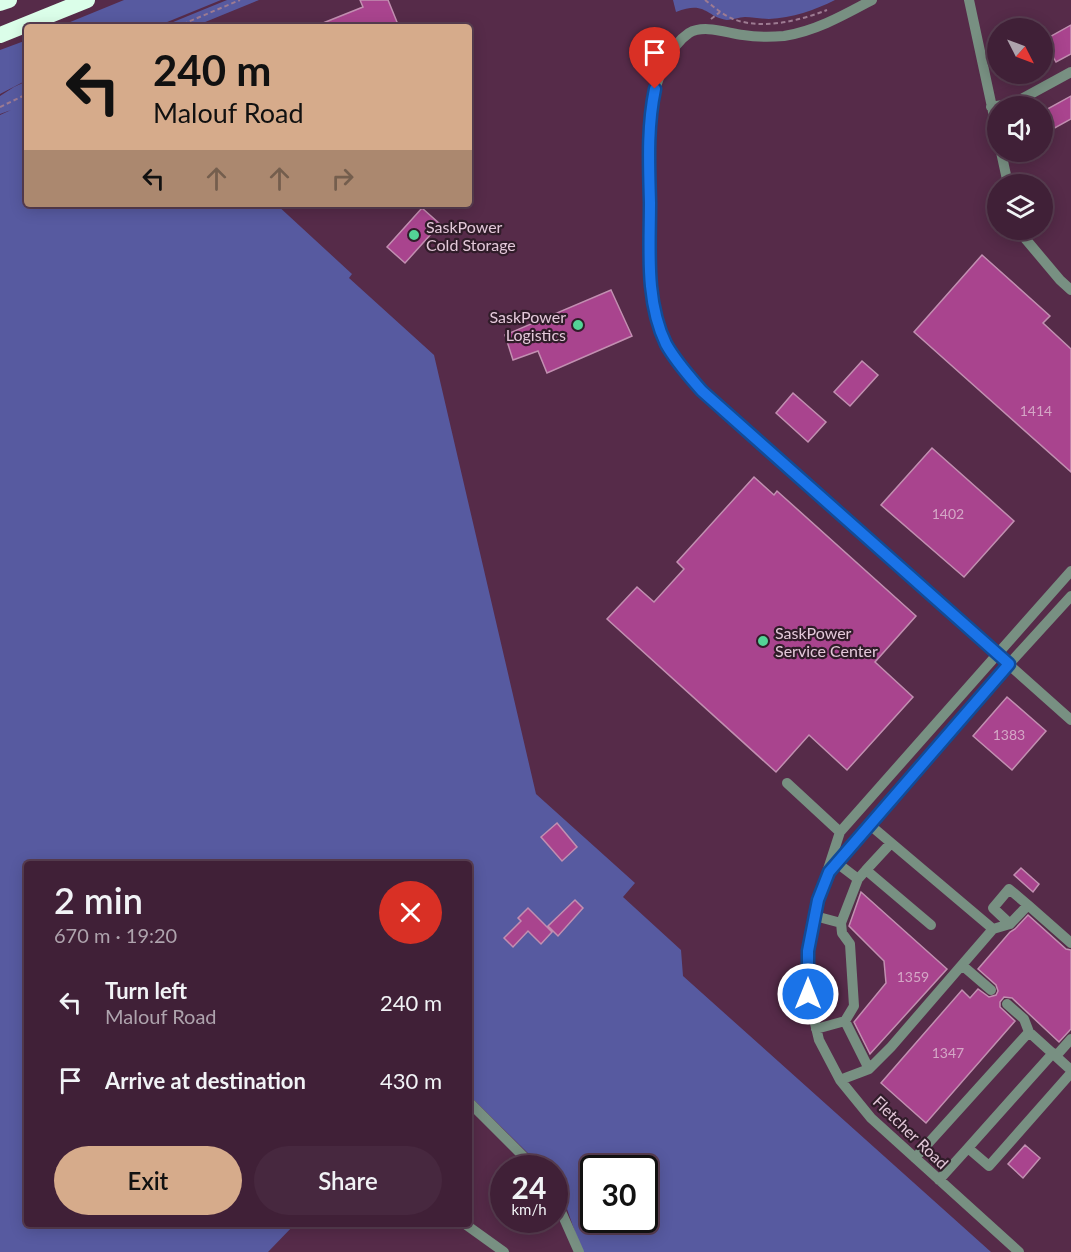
<!DOCTYPE html>
<meta charset="utf-8">
<style>
body{margin:0;font-family:Lato,sans-serif;background:#47283f;color:#f1f3f6;height:100vh;display:flex;flex-direction:column;font-size:22px;white-space:nowrap}
*{box-sizing:border-box;margin:0}
p{font-size:20px;color:#aea3ad}
.icon{flex:none;width:33px;height:33px;fill:none;stroke:currentColor;stroke-width:2;stroke-linecap:round;stroke-linejoin:round}
.map{position:relative;flex:1;overflow:hidden}
.side{position:absolute;left:24px;top:861px;width:448px;height:366px;display:flex;flex-direction:column;background:#402037;border-radius:6px;box-shadow:0 3px 15px #0003,0 0 0 2px #593e52}
.side>*{flex:none}
.guide{position:absolute;left:24px;top:24px;width:448px;height:183px;border-radius:6px;box-shadow:0 3px 15px #0003,0 0 0 2px #593e52;background:#d6ab8b;color:#111;overflow:hidden}
.needle{width:39px;rotate:132deg}
.tools{position:absolute;left:987px;top:18px;display:grid;gap:12px}
.tools a{display:grid;place-items:center;width:66px;height:66px;border-radius:50%;background:#402037;box-shadow:0 3px 15px #0003,0 0 0 2px #593e52;font-size:30px}
.speed{position:absolute;left:490px;top:1155px;display:flex;gap:12px;font-size:30px;font-weight:700;text-align:center}
.speed>*{display:grid;place-content:center;width:78px;height:78px;border-radius:50%;background:#402037;box-shadow:0 3px 15px #0003,0 0 0 2px #593e52;line-height:1}
.speed small{font-size:15px;font-weight:400}
.speed .limit{border:3px solid #111;border-radius:9px;background:#fff;color:#111}
.pin{position:absolute;display:grid;place-items:center;width:51px;height:51px;color:#fff;margin:-62px -26px;border-radius:50% 50% 50% 0;rotate:-45deg;box-shadow:0 0 6px #0007}
.pin .icon{rotate:45deg}
.me{position:absolute;width:66px;margin:-33px;rotate:0deg;stroke-linejoin:round;filter:drop-shadow(0 0 4px #0008)}
.turn{display:flex;align-items:center;gap:21px;height:126px;padding:0 30px;font-size:27px}
.turn .icon{width:78px;height:78px;stroke-width:2.5}
.turn b{display:block;font-size:42px;line-height:51px}
.lanes{display:flex;align-items:center;height:57px;padding:0 30px;background:#0003;justify-content:center;gap:30px;direction:ltr}
.lanes .off{opacity:.35}
.round{display:grid;place-items:center;flex:none;width:63px;height:63px;border-radius:32px;background:#47283f}
.head{display:flex;align-items:center;justify-content:space-between;height:102px;padding:0 30px}
h1{font-size:36px;font-weight:600;line-height:45px}
.cta{display:flex;gap:12px;margin-top:auto;padding:12px 30px}
.cta a{flex:1;height:69px;border-radius:36px;background:#d6ab8b;color:#111;font-size:24px;font-weight:600;line-height:69px;text-align:center}
.cta a+a{background:#47283f;color:#f1f3f6}
ul{padding:0;list-style:none}
li{display:flex;align-items:center;gap:18px;height:78px;padding:0 30px}
li div{flex:1}
li b{display:block;font-size:22px}
li em{font-style:normal}
.map>svg:first-child{display:block}
</style>
<div class="map">
<svg width="1071" height="1252" viewBox="0 0 1071 1252">
<rect width="100%" height="100%" fill="#562b49"/>
<path fill="#575aa0" fill-rule="evenodd" d="M 124,0 L 221,0 L 155,27 L 58,27 Z
M 227,0 L 259,0 L 193,27 L 161,27 Z
M 673,0 L 835,0 C 815,10 792,18 769,19 C 761,19 753,17 745,17 C 739,17 733,20 727,20 C 706,17 706,0 676,12 Z
M 27,40 L 27,80 L 0,94 L 0,50 Z
M 27,81 L 27,204 L 276,204 L 352,274 L 349,278 L 434,355 L 536,794 L 635,883 L 623,897 L 681,950 L 683,976 L 991,1252 L 582,1252 L 567,1209 L 555,1189 L 555,1168 L 543,1168 L 470,1096 L 470,864 L 27,864 L 27,1224 L 295,1224 L 268,1252 L 0,1252 L 0,115 L 11,110 L 0,114 L 0,96 L 14,87 ZM 594,1168 L 645,1168 L 645,1220 L 594,1220 Z"/>
<path fill="#a9448e" stroke="#c28fb1" stroke-width="1.5" d="M 360,0 L 388,0 L 399,27 L 313,27 L 363,7 Z
M 1071,25 L 1071,54 L 1056,62 L 1044,40 Z
M 1071,96 L 1071,119 L 1042,135 L 1042,112 Z
M 422,208 L 440,224 L 405,263 L 387,247 Z
M 982,255 L 1050,316 L 1043,323 L 1071,349 L 1071,472 L 914,332 Z
M 611,290 L 632,336 L 547,373 L 538,351 L 513,360 L 505,335 Z
M 862,361 L 878,375 L 850,406 L 834,392 Z
M 793,393 L 826,422 L 808,442 L 776,413 Z
M 932,448 L 1014,521 L 964,577 L 881,505 Z
M 754,477 L 774,495 L 777,491 L 916,616 L 875,662 L 913,697 L 847,770 L 809,735 L 776,772 L 607,619 L 637,587 L 654,602 L 684,569 L 677,562 Z
M 1007,697 L 1046,731 L 1012,770 L 973,736 Z
M 557,823 L 577,847 L 562,861 L 541,837 Z
M 1021,868 L 1039,884 L 1033,892 L 1014,875 Z
M 861,892 L 947,969 L 870,1054 L 854,1022 L 886,983 L 884,961 L 849,926 Z
M 575,900 L 583,908 L 558,936 L 548,926 Z
M 528,908 L 552,932 L 541,944 L 528,931 L 513,947 L 504,938 L 521,921 L 518,918 Z
M 1028,915 L 1066,949 L 1071,950 L 1071,1029 L 1059,1042 L 1012,998 L 1004,997 L 1000,1002 L 1000,1007 L 1015,1021 L 926,1123 L 881,1083 L 962,990 L 970,998 L 978,989 L 989,997 L 996,995 L 998,991 L 996,985 L 978,969 L 1010,932 L 1015,929 Z
M 1025,1145 L 1040,1158 L 1023,1178 L 1008,1164 Z"/>
<g fill="none" stroke-linecap="round" stroke-linejoin="round">
<path stroke="#9d7b92" stroke-width="2" stroke-dasharray="4.5 3" stroke-linecap="butt" d="M 705,0 C 714,7 723,15 733,19 C 762,30 799,21 827,10
M 711,19 L 720,12
M 176,27 L 240,0
M 0,107 L 27,94"/>
<path stroke="#789082" stroke-width="10" d="M 872,0 C 844,15 816,31 784,36 C 771,37 756,37 743,35 C 727,33 704,24 689,33 C 668,47 656,81 652,104 C 647,133 649,162 650,191 C 650,234 646,280 659,323 C 667,350 683,371 702,391 L 1071,720
M 969,0 L 998,135
M 991,107 L 1014,103 L 1071,72
M 1001,152 L 1008,184
M 1018,230 L 1060,280 L 1071,290
M 787,783 L 840,832
M 870,825 L 993,929
M 837,863 L 858,879
M 831,869 L 1009,664 L 1071,596
M 866,870 L 891,843
M 815,916 L 841,923
M 1010,924 L 993,908 L 1009,889 L 1028,905
M 963,966 L 991,990
M 1007,1004 L 1024,1019 L 1029,1032
M 845,1021 L 869,1069
M 816,1029 L 845,1021 L 854,1006 L 850,944 L 842,933 L 841,923 L 858,879 L 866,870 L 931,925
M 1056,1056 L 1071,1039
M 840,1080 L 869,1069 L 891,1047 L 993,929 L 1010,924 L 1028,905 L 1071,943
M 470,1103 L 535,1168
M 968,1148 L 1053,1053
M 915,1158 L 1029,1032 L 1071,1070
M 939,1180 L 968,1148 L 989,1166 L 1071,1073
M 555,1198 L 579,1252
M 465,1224 L 504,1252
M 1019,1252 L 871,1118 L 840,1080 L 819,1040 L 808,994 L 808,951 L 818,900 L 840,832 L 1071,571"/>
<path stroke="#dbfee9" stroke-width="16" d="M 0,3 L 9,0
M 0,35 L 87,0"/>
</g>
<g fill="none" stroke-linecap="round" stroke-linejoin="round">
<g stroke="#114b97" stroke-width="15">
<path id="route" d="M 655,89 C 647,127 649,165 650,203 C 650,249 645,301 666,344 C 676,362 689,376 702,391 L 1009,664 L 829,872 L 818,900 L 808,951 L 808,994"/>
</g>
<use href="#route" stroke="#1a73e8" stroke-width="10"/>
</g>
<g fill="#53d396" stroke="#301c29" stroke-width="2">
<circle cx="414" cy="235" r="6"/>
<circle cx="578" cy="325" r="6"/>
<circle cx="763" cy="641" r="6"/>
</g>
<g text-anchor="middle" dominant-baseline="central" stroke-width="4.5" stroke-linejoin="round" paint-order="stroke">
<g font-size="14" fill="#d4a7c6">
<text x="1036" y="410">1414</text>
<text x="948" y="513">1402</text>
<text x="1009" y="734">1383</text>
<text x="913" y="976">1359</text>
<text x="948" y="1052">1347</text>
</g>
<g font-size="16" fill="#e3c8d9" stroke="#301c29" text-anchor="start">
<text x="426" y="226">SaskPower<tspan x="426" dy="18">Cold Storage</tspan></text>
<text x="566" y="316" text-anchor="end">SaskPower<tspan x="566" dy="18">Logistics</tspan></text>
<text x="775" y="632">SaskPower<tspan x="775" dy="18">Service Center</tspan></text>
</g>
<g font-size="16" fill="#e3c8d9" stroke="#301c29">
<text transform="translate(911 1132) rotate(44)">Fletcher Road</text>
</g>
</g>
</svg>
<div class="tools">
<a><svg class="needle" viewBox="-14 -14 28 28"><path d="M0-13l5 13h-10z" fill="#e53935"/><path d="M0 13l5-13h-10z" fill="#aea3ad"/></svg></a>
<a><svg class="icon" aria-label="sound" viewBox="0 0 24 24"><path d="M4 9h4l5-4v14l-5-4H4zM17 9q2 3 0 6"/></svg></a>
<a><svg class="icon" aria-label="layers" viewBox="0 0 24 24"><path d="M12 4l9 5-9 5-9-5zM3 14l9 5 9-5"/></svg></a>
</div>
<div class="speed"><div>24<small>km/h</small></div><div class="limit">30</div></div>
<div class="pin" style="left:655px;top:89px;background:#d93025"><svg class="icon" aria-label="arrive" viewBox="0 0 24 24"><path d="M6 21V4h12l-3 4 3 4H6"/></svg></div>
<svg class="me" style="left:808px;top:994px" viewBox="-20 -20 40 40"><circle r="17" fill="#1a73e8" stroke="#fff" stroke-width="3"/><path d="M0-11L8 9 0 5-8 9z" fill="#fff"/></svg>
<div class="guide">
<div class="turn"><svg class="icon" aria-label="left" viewBox="0 0 24 24"><path d="M17 20v-9H6M10 6l-5 5 5 5"/></svg><div><b>240 m</b>Malouf Road</div></div>
<div class="lanes"><svg class="icon" aria-label="left" viewBox="0 0 24 24"><path d="M17 20v-9H6M10 6l-5 5 5 5"/></svg><svg class="icon off" aria-label="ahead" viewBox="0 0 24 24"><path d="M12 20V5M6 11l6-6 6 6"/></svg><svg class="icon off" aria-label="ahead" viewBox="0 0 24 24"><path d="M12 20V5M6 11l6-6 6 6"/></svg><svg class="icon off" aria-label="right" viewBox="0 0 24 24"><path d="M7 20v-9h11M14 6l5 5-5 5"/></svg></div>
</div>
<section class="side">
<div class="head"><div><h1>2 min</h1><p>670 m · 19:20</p></div><a class="round" style="background:#d93025;color:#fff"><svg class="icon" aria-label="close" viewBox="0 0 24 24"><path d="M6 6l12 12M18 6L6 18"/></svg></a></div>
<ul>
<li><svg class="icon" aria-label="left" viewBox="0 0 24 24"><path d="M17 20v-9H6M10 6l-5 5 5 5"/></svg><div><b>Turn left</b><p>Malouf Road</p></div><em>240 m</em></li>
<li><svg class="icon" aria-label="arrive" viewBox="0 0 24 24"><path d="M6 21V4h12l-3 4 3 4H6"/></svg><div><b>Arrive at destination</b></div><em>430 m</em></li>
</ul>
<div class="cta"><a>Exit</a><a>Share</a></div>
</section>
</div>
